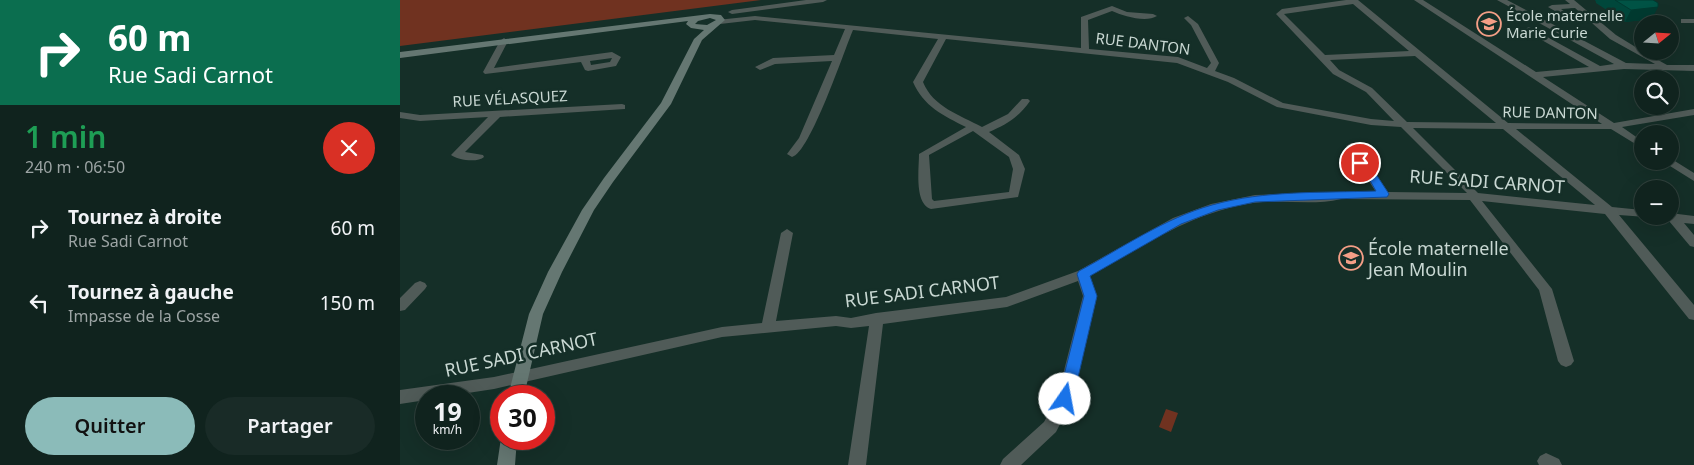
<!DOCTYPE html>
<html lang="fr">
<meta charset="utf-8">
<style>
body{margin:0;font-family:"Noto Sans",sans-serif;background:#192b27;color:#f1f3f6;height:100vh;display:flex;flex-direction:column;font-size:19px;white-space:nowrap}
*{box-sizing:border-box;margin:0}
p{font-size:16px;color:#9ca4a4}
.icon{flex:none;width:28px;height:28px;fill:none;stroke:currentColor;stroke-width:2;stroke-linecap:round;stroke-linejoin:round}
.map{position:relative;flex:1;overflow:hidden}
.sheet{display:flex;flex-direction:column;background:#10231e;width:400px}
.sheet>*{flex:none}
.guide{background:#0b6e4f;color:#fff;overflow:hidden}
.needle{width:32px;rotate:72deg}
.controls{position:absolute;left:1234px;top:15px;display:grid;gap:10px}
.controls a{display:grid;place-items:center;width:45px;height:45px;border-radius:50%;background:#10231e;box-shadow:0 5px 20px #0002,0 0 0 1px #30403c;font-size:25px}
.speed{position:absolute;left:15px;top:385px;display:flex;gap:10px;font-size:25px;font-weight:700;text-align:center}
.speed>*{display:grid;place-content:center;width:65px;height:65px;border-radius:50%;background:#10231e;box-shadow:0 5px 20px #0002,0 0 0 1px #30403c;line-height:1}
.speed small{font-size:12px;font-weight:400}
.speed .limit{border:8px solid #d22;background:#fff;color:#111}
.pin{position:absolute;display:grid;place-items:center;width:42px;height:42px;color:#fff;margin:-21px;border:2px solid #fff;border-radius:50%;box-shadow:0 1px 5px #0007}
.me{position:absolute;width:55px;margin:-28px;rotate:12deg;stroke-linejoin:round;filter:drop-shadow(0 0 4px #0008)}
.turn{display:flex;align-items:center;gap:18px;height:105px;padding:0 25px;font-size:22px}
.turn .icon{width:65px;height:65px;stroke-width:2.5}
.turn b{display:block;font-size:35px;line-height:42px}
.round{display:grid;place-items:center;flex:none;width:52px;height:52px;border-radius:26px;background:#192b27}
.headline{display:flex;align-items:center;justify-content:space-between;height:85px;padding:0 25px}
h1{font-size:30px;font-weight:600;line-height:38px;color:#1e9e55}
.action{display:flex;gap:10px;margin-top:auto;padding:10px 25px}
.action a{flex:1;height:58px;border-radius:30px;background:#8bbbb9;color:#111;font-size:20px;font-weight:600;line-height:58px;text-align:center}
.action a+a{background:#192b27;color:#f1f3f6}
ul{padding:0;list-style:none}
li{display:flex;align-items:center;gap:15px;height:75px;padding:0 25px}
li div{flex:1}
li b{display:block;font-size:19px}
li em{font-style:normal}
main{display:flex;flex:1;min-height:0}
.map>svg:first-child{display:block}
</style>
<main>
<section class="sheet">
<div class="guide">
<div class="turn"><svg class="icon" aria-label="right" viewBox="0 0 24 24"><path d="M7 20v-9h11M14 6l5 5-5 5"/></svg><div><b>60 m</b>Rue Sadi Carnot</div></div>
</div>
<div class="headline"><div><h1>1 min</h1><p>240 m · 06:50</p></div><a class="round" style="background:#d93025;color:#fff"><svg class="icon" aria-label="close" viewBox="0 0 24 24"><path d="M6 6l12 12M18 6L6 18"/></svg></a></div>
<ul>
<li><svg class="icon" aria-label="right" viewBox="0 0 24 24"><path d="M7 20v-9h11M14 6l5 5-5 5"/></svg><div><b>Tournez à droite</b><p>Rue Sadi Carnot</p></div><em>60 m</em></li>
<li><svg class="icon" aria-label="left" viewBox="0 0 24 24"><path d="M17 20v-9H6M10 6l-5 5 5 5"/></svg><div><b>Tournez à gauche</b><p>Impasse de la Cosse</p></div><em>150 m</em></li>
</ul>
<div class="action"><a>Quitter</a><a>Partager</a></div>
</section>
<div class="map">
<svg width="1294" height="465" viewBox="0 0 1294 465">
<rect width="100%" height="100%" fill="#152f28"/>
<path fill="#703220" d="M 0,0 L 361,0 L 0,46 Z
M 766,409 L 778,413 L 771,432 L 759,427 Z"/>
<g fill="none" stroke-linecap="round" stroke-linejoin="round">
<path fill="#505b58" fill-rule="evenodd" d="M 406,0 L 427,0 L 423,2 L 332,14 L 328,12 L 332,10 Z
M 946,0 L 958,0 L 1108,123 L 1202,124 L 1014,0 L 1023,0 L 1136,72 L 1189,67 L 1126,31 L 1125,29 L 1129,27 L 1200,66 L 1214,64 L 1097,0 L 1107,0 L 1226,63 L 1255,64 L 1210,39 L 1175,8 L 1161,9 L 1171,16 L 1167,18 L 1148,7 L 1152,5 L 1170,4 L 1165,0 L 1174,0 L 1216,35 L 1242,51 L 1267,65 L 1294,65 L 1294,71 L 1224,69 L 1143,77 L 1214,123 L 1294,109 L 1294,115 L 1222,127 L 1242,141 L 1242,148 L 1211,129 L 1116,129 L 1212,207 L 1242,210 L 1242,216 L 1246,217 L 1219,215 L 1294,305 L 1294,320 L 1289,319 L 1205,214 L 1082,201 L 1152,289 L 1174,361 L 1171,365 L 1166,367 L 1161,365 L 1158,361 L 1139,290 L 1070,200 L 941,199 C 912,206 882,199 853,203 C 792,212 743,246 690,276 L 697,296 L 673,399 L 656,432 L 621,465 L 600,465 L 603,459 L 644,422 L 657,398 L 683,296 L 678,281 L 607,307 L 483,324 L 466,465 L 448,465 L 469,326 L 451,328 L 436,326 L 322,337 L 94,389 L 48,396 L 26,396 L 26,400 L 0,404 L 0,390 L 94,377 L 322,327 L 362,323 L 381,233 L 387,229 L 393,233 L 376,321 L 436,316 L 451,318 L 476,313 L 606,297 L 678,271 L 773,218 L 811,204 L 855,195 L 976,192 L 946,146 L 951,143 L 955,144 L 988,192 L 1067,193 L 1001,127 L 971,125 L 877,107 L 828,82 L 777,63 L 546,39 L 523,82 C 533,107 560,115 582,127 L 608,114 L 622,99 L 628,99 L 630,101 C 619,117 606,125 589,132 L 619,155 L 625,169 L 618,197 L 531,209 C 514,204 519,169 519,154 L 566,127 C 544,116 523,106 513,82 L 538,39 L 453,30 C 444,51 410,153 392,157 L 387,154 L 399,138 L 432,61 L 375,64 L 360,70 L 355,67 L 373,58 L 434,55 L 445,29 L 355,20 L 320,24 L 316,22 L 317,20 L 355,16 L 681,48 L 681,17 L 712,6 L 727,12 L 753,14 L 757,16 C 746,23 723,16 712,11 L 688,20 L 689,49 L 778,57 L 807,68 L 811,63 L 791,25 L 784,18 L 788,16 L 798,24 L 819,63 L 815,71 L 834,78 L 883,103 L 971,119 L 994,121 L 966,92 L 933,74 L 876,14 L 882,9 ZM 953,4 L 1009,51 L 925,55 L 884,14 ZM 1015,56 L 1096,123 L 1007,122 L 972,88 L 939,70 L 930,60 ZM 1013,128 L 1103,129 L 1195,205 L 1078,193 ZM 573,131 L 609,157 L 613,169 L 609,192 L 534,201 L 532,199 L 529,155 Z
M 1281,19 L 1294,19 L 1294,23 L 1281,23 Z
M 104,38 L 108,41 L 94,68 L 212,52 L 221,57 L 216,66 L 188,71 L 185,70 L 181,62 L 85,74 L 83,72 L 100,41 ZM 212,58 L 210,62 L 191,65 L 190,61 Z
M 222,104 L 225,105 L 225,109 L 100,117 L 65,152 L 83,155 L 84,157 C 78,163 57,160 51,155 L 88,117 L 20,121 L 0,118 L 0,112 L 20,115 Z
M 1270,158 L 1294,173 L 1294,181 L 1262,161 L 1270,161 Z
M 1270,213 L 1294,216 L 1294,224 L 1284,223 L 1294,235 L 1294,247 L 1290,246 L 1269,221 L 1256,219 L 1254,216 L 1270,216 Z
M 20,281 L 25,283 L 27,286 L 25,289 L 5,310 L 0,311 L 0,298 L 15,283 Z
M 1146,453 L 1159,459 L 1162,465 L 1139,465 L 1137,461 L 1140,456 Z"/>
<path fill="#657772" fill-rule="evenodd" d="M 310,14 L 321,15 L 325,20 L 302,40 L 271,104 L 213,182 L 194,210 L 162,272 L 143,314 L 124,396 L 108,396 L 129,314 L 148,272 L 182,210 L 204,178 L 261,103 L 294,39 L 304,30 L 291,28 L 286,24 L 288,21 L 0,58 L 0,52 ZM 310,18 L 316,20 L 307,25 L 295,24 L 298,21 Z
M 101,438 L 117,439 L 115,465 L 97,465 Z"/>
</g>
<path fill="#00473b" d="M 1195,0 L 1253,0 L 1252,19 L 1225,22 L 1196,3 L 1196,2 Z"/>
<path fill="#003a30" d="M 1258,7 L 1252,19 L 1225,22 L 1231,10 Z"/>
<path fill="#005345" stroke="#003a30" d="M 1215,0 L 1253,0 L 1258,3 L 1258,7 L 1231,10 Z"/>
<path fill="#1a73e8" stroke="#114b97" d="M 960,160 L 972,168 L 989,194 L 987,197 L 855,202 L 818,210 L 781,224 L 690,276 L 697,296 L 673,399 L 671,403 L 665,405 L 660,403 L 658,399 L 684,296 L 677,274 L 679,271 C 722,248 765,218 812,205 C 865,190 922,193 976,191 L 965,172 L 955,163 Z"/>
<defs>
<g id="school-ring" transform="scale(1.25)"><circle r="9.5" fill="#152f28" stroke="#f49e86" stroke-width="1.5"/><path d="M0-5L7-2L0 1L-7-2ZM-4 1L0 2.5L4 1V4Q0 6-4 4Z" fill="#f49e86"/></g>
</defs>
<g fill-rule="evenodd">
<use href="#school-ring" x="1089" y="24"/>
<use href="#school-ring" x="951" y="258"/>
</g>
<g text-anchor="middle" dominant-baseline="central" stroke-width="5" stroke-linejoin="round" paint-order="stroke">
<g font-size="15" fill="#c9d8d3" stroke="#152f28" text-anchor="start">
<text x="1106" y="15">École maternelle<tspan x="1106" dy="17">Marie Curie</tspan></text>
</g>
<g font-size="15" fill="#c9d8d3" stroke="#152f28">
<text transform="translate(743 43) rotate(7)">RUE DANTON</text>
<text transform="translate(110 98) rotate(-3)">RUE VÉLASQUEZ</text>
<text transform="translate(1150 112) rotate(1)">RUE DANTON</text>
</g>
<g font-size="18" fill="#c9d8d3" stroke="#152f28">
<text transform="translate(1087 181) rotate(4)">RUE SADI CARNOT</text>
<text transform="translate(522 291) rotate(-7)">RUE SADI CARNOT</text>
<text transform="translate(121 354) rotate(-12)">RUE SADI CARNOT</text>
</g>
<g font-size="18" fill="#c9d8d3" stroke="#152f28" text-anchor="start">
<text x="968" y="248">École maternelle<tspan x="968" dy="21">Jean Moulin</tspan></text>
</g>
</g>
</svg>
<div class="controls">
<a><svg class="needle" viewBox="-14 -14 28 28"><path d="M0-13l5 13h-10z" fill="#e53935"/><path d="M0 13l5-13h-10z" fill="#9ca4a4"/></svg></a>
<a><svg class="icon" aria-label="search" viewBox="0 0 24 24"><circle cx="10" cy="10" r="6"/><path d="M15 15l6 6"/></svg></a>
<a>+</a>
<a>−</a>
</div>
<div class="speed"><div>19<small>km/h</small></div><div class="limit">30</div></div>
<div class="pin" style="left:960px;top:163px;background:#d93025"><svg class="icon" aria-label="arrive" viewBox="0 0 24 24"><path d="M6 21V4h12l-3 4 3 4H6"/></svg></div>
<svg class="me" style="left:665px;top:399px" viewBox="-20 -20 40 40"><circle r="19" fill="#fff"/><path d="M0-13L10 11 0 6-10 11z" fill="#1a73e8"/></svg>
</div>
</main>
